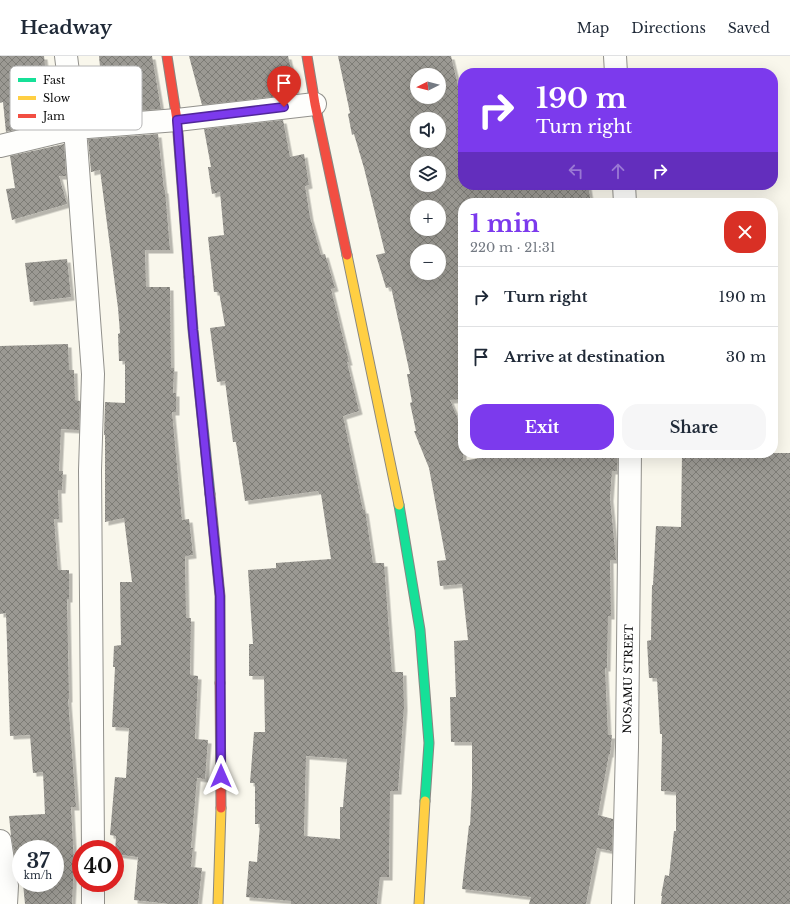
<!DOCTYPE html>
<meta charset="utf-8">
<style>
body{margin:0;font-family:"Libre Baskerville",serif;background:#f6f6f7;color:#1f2937;height:100vh;display:flex;flex-direction:column;font-size:15px;white-space:nowrap}
*{box-sizing:border-box;margin:0}
p{font-size:13px;color:#747a83}
.icon{flex:none;width:22px;height:22px;fill:none;stroke:currentColor;stroke-width:2;stroke-linecap:round;stroke-linejoin:round}
.map{position:relative;flex:1;overflow:hidden}
.sheet{position:absolute;left:458px;top:142px;width:320px;height:260px;display:flex;flex-direction:column;background:#fff;border-radius:16px;box-shadow:0 4px 16px #0002}
.sheet>*{flex:none}
.banner{position:absolute;left:458px;top:12px;width:320px;height:122px;border-radius:16px;box-shadow:0 4px 16px #0002;background:#7c3aed;color:#fff;overflow:hidden}
.needle{width:26px;rotate:264deg}
.tools{position:absolute;left:410px;top:12px;display:grid;gap:8px}
.tools a{display:grid;place-items:center;width:36px;height:36px;border-radius:50%;background:#fff;box-shadow:0 4px 16px #0002;font-size:20px}
.speed{position:absolute;left:12px;top:784px;display:flex;gap:8px;font-size:20px;font-weight:700;text-align:center}
.speed>*{display:grid;place-content:center;width:52px;height:52px;border-radius:50%;background:#fff;box-shadow:0 4px 16px #0002;line-height:1}
.speed small{font-size:10px;font-weight:400}
.speed .limit{border:6px solid #d22;background:#fff;color:#111}
.pin{position:absolute;display:grid;place-items:center;width:34px;height:34px;color:#fff;margin:-41px -17px;border-radius:50% 50% 50% 0;rotate:-45deg;box-shadow:0 0 4px #0007}
.pin .icon{rotate:45deg}
.me{position:absolute;width:44px;margin:-22px;rotate:0deg;stroke-linejoin:round;filter:drop-shadow(0 0 3px #0008)}
.turn{display:flex;align-items:center;gap:14px;height:84px;padding:0 12px;font-size:18px}
.turn .icon{width:52px;height:52px;stroke-width:2.5}
.turn b{display:block;font-size:28px;line-height:34px}
.lanes{display:flex;align-items:center;height:38px;padding:0 12px;background:#0003;justify-content:center;gap:20px;direction:ltr}
.lanes .off{opacity:.35}
.round{display:grid;place-items:center;flex:none;width:42px;height:42px;border-radius:16px;background:#f6f6f7}
.headline{display:flex;align-items:center;justify-content:space-between;height:68px;padding:0 12px}
h1{font-size:24px;font-weight:800;line-height:30px;color:#7c3aed}
.primary-button{display:flex;gap:8px;margin-top:auto;padding:8px 12px}
.primary-button a{flex:1;height:46px;border-radius:16px;background:#7c3aed;color:#fff;font-size:16px;font-weight:800;line-height:46px;text-align:center}
.primary-button a+a{background:#f6f6f7;color:#1f2937}
ul{padding:0;list-style:none}
li{display:flex;align-items:center;gap:12px;height:60px;padding:0 12px;border-top:1px solid #e0e1e3}
li div{flex:1}
li b{display:block;font-size:15px}
li em{font-style:normal}
header{display:flex;align-items:center;gap:24px;box-sizing:border-box;height:56px;padding:0 20px;background:#fff;border-bottom:1px solid #e0e1e3}
header strong{font-size:19px}
nav{display:flex;gap:22px;margin-inline-start:auto;font-size:14px}
.map>svg:first-child{display:block}
</style>
<header>
<strong>Headway</strong>
<nav><a>Map</a><a>Directions</a><a>Saved</a></nav>
</header>
<div class="map">
<svg width="790" height="848" viewBox="0 0 790 848">
<defs>
<pattern id="building-cross-hatch" width="8" height="8" patternUnits="userSpaceOnUse"><rect width="8" height="8" fill="#9b9993"/><path d="M0 0l8 8M0 8l8-8" fill="none" stroke="#7d7b76"/></pattern>
<filter id="shadow"><feDropShadow dx="3.5" dy="3.5" stdDeviation="0" flood-color="#0004"/></filter>
</defs>
<rect width="100%" height="100%" fill="#f9f7ec"/>
<path fill="url(#building-cross-hatch)" fill-rule="evenodd" filter="url(#shadow)" d="M 0,0 L 44,0 L 49,47 L 52,46 L 54,64 L 6,76 L 3,46 L 0,47 Z
M 99,0 L 152,0 L 161,53 L 104,57 L 96,12 L 100,11 Z
M 189,0 L 288,0 L 296,34 L 279,38 L 279,40 L 202,49 Z
M 338,0 L 451,0 L 463,51 L 463,129 L 588,129 L 591,147 L 463,147 L 463,216 L 459,216 L 463,234 L 463,343 L 450,344 L 463,375 L 463,405 L 507,397 L 618,397 L 617,415 L 612,415 L 610,442 L 616,504 L 610,504 L 611,560 L 608,560 L 607,612 L 605,612 L 608,679 L 612,679 L 610,698 L 609,698 L 598,759 L 613,763 L 612,795 L 597,792 L 586,848 L 529,848 L 531,841 L 462,833 L 469,769 L 470,770 L 472,732 L 472,686 L 451,686 L 450,641 L 456,641 L 454,585 L 468,584 L 462,528 L 440,530 L 437,505 L 446,504 L 429,412 L 414,375 L 416,375 L 410,347 L 412,346 L 407,318 L 410,318 L 391,231 L 386,232 L 376,199 L 385,197 L 364,112 L 354,78 L 352,79 L 348,58 L 350,57 ZM 417,19 L 439,19 L 439,41 L 417,41 ZM 417,63 L 439,63 L 439,85 L 417,85 ZM 417,107 L 439,107 L 439,129 L 417,129 ZM 417,151 L 439,151 L 439,173 L 417,173 ZM 417,195 L 439,195 L 439,217 L 417,217 Z
M 283,64 L 290,101 L 304,98 L 309,129 L 305,130 L 310,161 L 321,199 L 325,198 L 335,232 L 331,233 L 349,306 L 347,306 L 359,355 L 343,360 L 363,454 L 365,454 L 373,507 L 384,507 L 392,616 L 403,616 L 404,651 L 398,735 L 390,735 L 389,821 L 380,821 L 377,848 L 291,848 L 291,845 L 246,841 L 249,805 L 257,806 L 260,768 L 255,768 L 255,727 L 250,727 L 254,676 L 265,676 L 264,620 L 249,620 L 249,588 L 253,588 L 248,514 L 276,512 L 276,507 L 331,503 L 321,438 L 319,438 L 318,435 L 245,445 L 236,386 L 233,386 L 225,325 L 217,326 L 210,272 L 225,270 L 219,236 L 214,236 L 208,181 L 224,179 L 220,136 L 212,138 L 208,111 L 211,111 L 204,73 ZM 306,700 L 347,703 L 343,751 L 340,751 L 340,783 L 304,780 Z
M 158,78 L 164,134 L 165,134 L 170,194 L 145,194 L 146,231 L 170,231 L 171,312 L 174,312 L 173,337 L 176,337 L 176,356 L 172,356 L 182,464 L 189,463 L 193,499 L 185,500 L 186,562 L 191,562 L 190,619 L 198,620 L 195,683 L 208,684 L 205,723 L 197,722 L 191,792 L 193,792 L 191,811 L 202,812 L 198,848 L 170,848 L 134,844 L 138,801 L 115,798 L 116,780 L 110,779 L 115,721 L 126,722 L 129,672 L 112,671 L 115,611 L 113,611 L 114,590 L 121,589 L 120,526 L 132,526 L 124,462 L 105,466 L 105,379 L 104,379 L 105,346 L 125,347 L 125,305 L 119,305 L 118,278 L 120,277 L 118,252 L 100,114 L 91,116 L 88,83 Z
M 64,88 L 66,120 L 59,120 L 67,148 L 12,164 L 6,133 L 15,132 L 10,100 Z
M 67,203 L 71,241 L 30,246 L 25,207 Z
M 68,288 L 69,314 L 74,314 L 75,344 L 80,345 L 79,374 L 61,373 L 59,415 L 63,415 L 62,434 L 58,434 L 59,463 L 54,463 L 58,514 L 69,514 L 69,543 L 67,543 L 69,643 L 68,643 L 76,751 L 71,751 L 74,807 L 72,848 L 25,848 L 23,827 L 55,827 L 55,793 L 21,793 L 21,825 L 19,825 L 11,780 L 9,760 L 45,758 L 43,716 L 33,717 L 30,679 L 10,680 L 6,557 L 0,558 L 0,290 Z
M 682,397 L 790,397 L 790,848 L 661,848 L 662,840 L 661,840 L 665,819 L 669,820 L 674,775 L 676,775 L 676,736 L 661,735 L 662,678 L 660,678 L 657,622 L 649,622 L 647,585 L 651,584 L 652,529 L 653,529 L 656,470 L 681,471 Z"/>
<g fill="none" stroke-linecap="round" stroke-linejoin="round">
<g stroke="#92918c" stroke-width="24">
<path id="street" d="M 66,0 L 75,72 L 93,318 L 90,414 L 93,793
M 615,0 L 616,17
M 0,90 L 75,72 L 177,64 L 315,48
M 624,129 L 625,147
M 0,785 L 7,830 L 6,848
M 93,827 L 93,848
M 623,848 L 627,691 L 630,397"/>
</g>
<g stroke="#888782" stroke-width="11">
<path id="fast" d="M 189,221 L 193,274 L 210,438
M 399,449 L 420,574 L 429,687 L 425,745"/>
</g>
<g stroke="#888782" stroke-width="11">
<path id="slow" d="M 347,199 L 399,449
M 210,438 L 220,540 L 220,627
M 218,848 L 221,752
M 419,848 L 425,745"/>
</g>
<g stroke="#888782" stroke-width="11">
<path id="jam" d="M 167,0 L 177,64 L 189,221
M 307,0 L 315,48 L 347,199
M 220,627 L 221,752"/>
</g>
<use href="#street" stroke="#fefefc" stroke-width="22"/>
<use href="#fast" stroke="#16e098" stroke-width="9"/>
<use href="#slow" stroke="#ffcf43" stroke-width="9"/>
<use href="#jam" stroke="#f24e42" stroke-width="9"/>
</g>
<g fill="none" stroke-linecap="round" stroke-linejoin="round">
<g stroke="#51269a" stroke-width="10">
<path id="route" d="M 221,720 L 220,540 L 193,274 L 177,64 L 284,51"/>
</g>
<use href="#route" stroke="#7c3aed" stroke-width="7"/>
</g>
<g text-anchor="middle" dominant-baseline="central" stroke-width="4" stroke-linejoin="round" paint-order="stroke">
<g font-size="11" fill="#0a0a0a" stroke="#fff">
<text transform="translate(628 623) rotate(-89)">NOSAMU STREET</text>
</g>
</g>
<rect x="10" y="10" width="132" height="64" rx="6" fill="#fff" stroke="#b6b6b6" stroke-width="1"/>
<rect x="18" y="22" width="18" height="4" fill="#16e098"/>
<rect x="18" y="40" width="18" height="4" fill="#ffcf43"/>
<rect x="18" y="58" width="18" height="4" fill="#f24e42"/>
<g font-size="11" fill="#0a0a0a">
<text x="43" y="28">Fast</text>
<text x="43" y="46">Slow</text>
<text x="43" y="64">Jam</text>
</g>
</svg>
<div class="tools">
<a><svg class="needle" viewBox="-14 -14 28 28"><path d="M0-13l5 13h-10z" fill="#e53935"/><path d="M0 13l5-13h-10z" fill="#747a83"/></svg></a>
<a><svg class="icon" aria-label="sound" viewBox="0 0 24 24"><path d="M4 9h4l5-4v14l-5-4H4zM17 9q2 3 0 6"/></svg></a>
<a><svg class="icon" aria-label="layers" viewBox="0 0 24 24"><path d="M12 4l9 5-9 5-9-5zM3 14l9 5 9-5"/></svg></a>
<a>+</a>
<a>−</a>
</div>
<div class="speed"><div>37<small>km/h</small></div><div class="limit">40</div></div>
<div class="pin" style="left:284px;top:51px;background:#d93025"><svg class="icon" aria-label="arrive" viewBox="0 0 24 24"><path d="M6 21V4h12l-3 4 3 4H6"/></svg></div>
<svg class="me" style="left:221px;top:720px" viewBox="-20 -20 40 40"><path d="M0-17L14 15 0 8-14 15z" fill="#7c3aed" stroke="#fff" stroke-width="4"/></svg>
<div class="banner">
<div class="turn"><svg class="icon" aria-label="right" viewBox="0 0 24 24"><path d="M7 20v-9h11M14 6l5 5-5 5"/></svg><div><b>190 m</b>Turn right</div></div>
<div class="lanes"><svg class="icon off" aria-label="left" viewBox="0 0 24 24"><path d="M17 20v-9H6M10 6l-5 5 5 5"/></svg><svg class="icon off" aria-label="ahead" viewBox="0 0 24 24"><path d="M12 20V5M6 11l6-6 6 6"/></svg><svg class="icon" aria-label="right" viewBox="0 0 24 24"><path d="M7 20v-9h11M14 6l5 5-5 5"/></svg></div>
</div>
<section class="sheet">
<div class="headline"><div><h1>1 min</h1><p>220 m · 21:31</p></div><a class="round" style="background:#d93025;color:#fff"><svg class="icon" aria-label="close" viewBox="0 0 24 24"><path d="M6 6l12 12M18 6L6 18"/></svg></a></div>
<ul>
<li><svg class="icon" aria-label="right" viewBox="0 0 24 24"><path d="M7 20v-9h11M14 6l5 5-5 5"/></svg><div><b>Turn right</b></div><em>190 m</em></li>
<li><svg class="icon" aria-label="arrive" viewBox="0 0 24 24"><path d="M6 21V4h12l-3 4 3 4H6"/></svg><div><b>Arrive at destination</b></div><em>30 m</em></li>
</ul>
<div class="primary-button"><a>Exit</a><a>Share</a></div>
</section>
</div>
